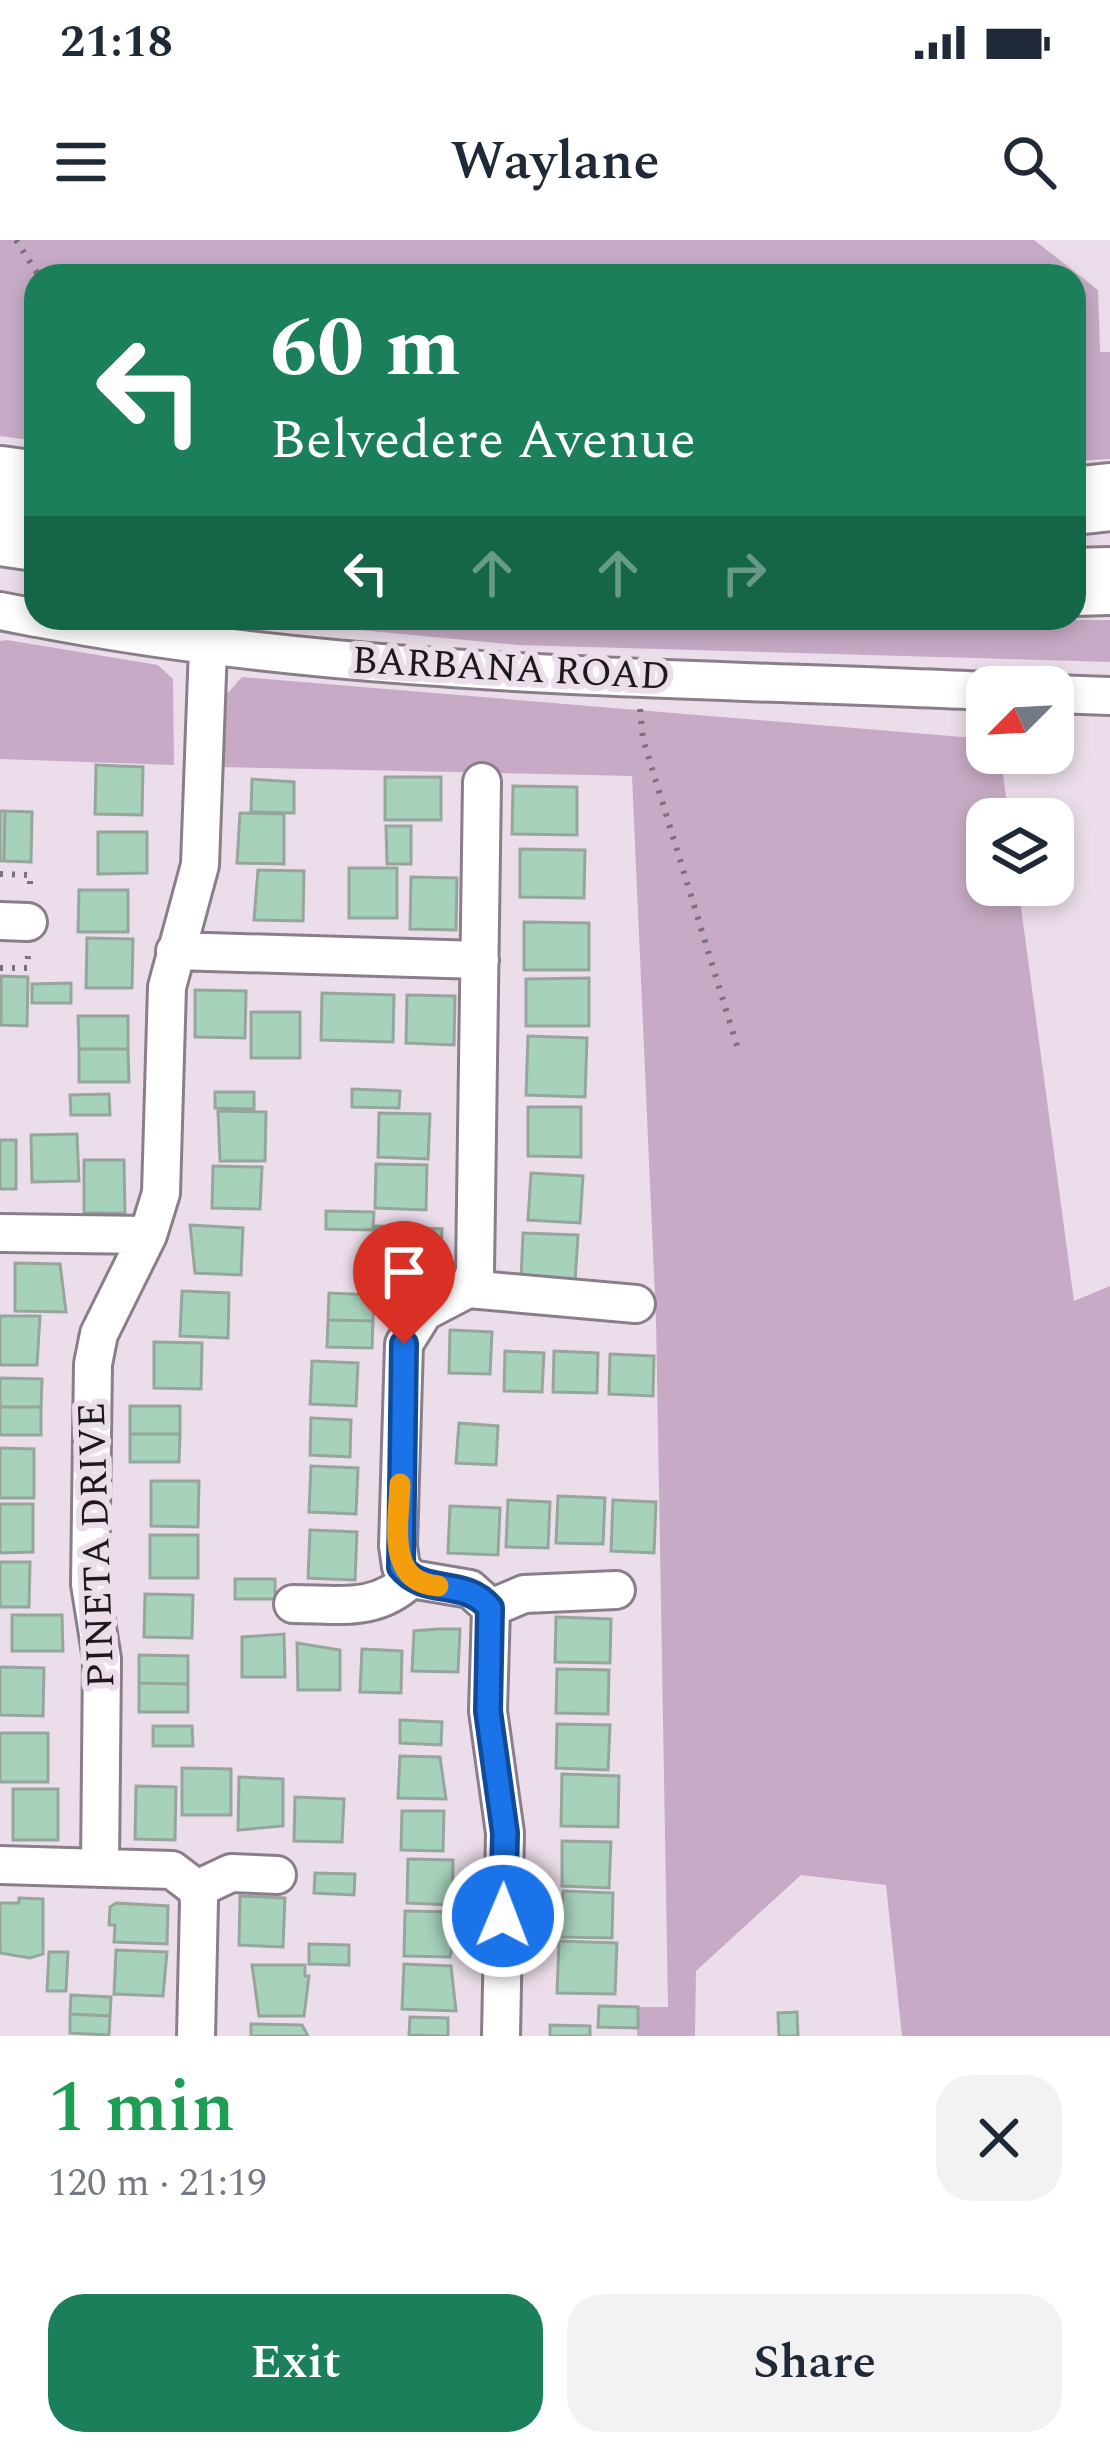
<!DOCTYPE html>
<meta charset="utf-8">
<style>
body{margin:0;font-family:Spectral,serif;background:#f2f2f3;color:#1f2937;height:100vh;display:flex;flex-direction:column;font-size:45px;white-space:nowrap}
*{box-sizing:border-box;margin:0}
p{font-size:39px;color:#747a83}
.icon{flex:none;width:66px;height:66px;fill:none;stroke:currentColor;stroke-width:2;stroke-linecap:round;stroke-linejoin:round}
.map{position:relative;height:1796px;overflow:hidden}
.sheet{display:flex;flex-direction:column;background:#fff;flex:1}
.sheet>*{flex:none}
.top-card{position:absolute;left:24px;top:24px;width:1062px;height:366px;border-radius:36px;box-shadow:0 6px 18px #0003;background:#1b8059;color:#fff;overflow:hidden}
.needle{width:78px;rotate:246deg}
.controls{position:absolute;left:966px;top:426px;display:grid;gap:24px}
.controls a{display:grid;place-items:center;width:108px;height:108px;border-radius:24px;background:#fff;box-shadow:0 6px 18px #0003;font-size:60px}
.pin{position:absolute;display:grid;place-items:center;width:102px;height:102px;color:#fff;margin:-123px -51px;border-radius:50% 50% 50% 0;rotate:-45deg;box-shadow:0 0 12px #0007}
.pin .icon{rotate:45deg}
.me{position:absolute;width:132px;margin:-66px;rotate:1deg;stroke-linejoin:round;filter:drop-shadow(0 0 9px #0008)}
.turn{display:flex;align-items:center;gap:42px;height:252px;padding:0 48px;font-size:54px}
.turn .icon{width:156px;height:156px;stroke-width:2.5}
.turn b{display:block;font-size:84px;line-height:102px}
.lanes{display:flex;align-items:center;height:114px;padding:0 48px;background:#0003;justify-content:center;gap:60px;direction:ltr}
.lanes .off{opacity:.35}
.round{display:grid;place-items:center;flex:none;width:126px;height:126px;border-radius:36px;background:#f2f2f3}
.head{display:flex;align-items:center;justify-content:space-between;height:204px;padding:0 48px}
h1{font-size:72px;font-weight:600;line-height:90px;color:#1e9e55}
.primary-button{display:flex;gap:24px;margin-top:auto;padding:24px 48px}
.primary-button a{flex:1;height:138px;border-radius:36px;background:#1b8059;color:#fff;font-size:48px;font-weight:600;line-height:138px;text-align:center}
.primary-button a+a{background:#f2f2f3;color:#1f2937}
.status{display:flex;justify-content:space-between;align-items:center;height:84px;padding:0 60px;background:#fff;direction:ltr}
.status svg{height:33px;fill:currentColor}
header{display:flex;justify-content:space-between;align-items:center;height:156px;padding:0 48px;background:#fff;font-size:54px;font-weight:600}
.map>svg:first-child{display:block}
</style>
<div class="status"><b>21:18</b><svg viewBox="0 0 49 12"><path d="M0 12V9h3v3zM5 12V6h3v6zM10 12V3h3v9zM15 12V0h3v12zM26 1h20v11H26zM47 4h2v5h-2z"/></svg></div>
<header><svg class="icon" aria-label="menu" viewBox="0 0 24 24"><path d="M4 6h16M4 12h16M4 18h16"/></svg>Waylane<svg class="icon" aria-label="search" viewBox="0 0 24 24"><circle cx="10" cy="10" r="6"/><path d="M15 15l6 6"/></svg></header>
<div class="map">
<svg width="1110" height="1796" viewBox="0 0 1110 1796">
<rect width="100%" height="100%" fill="#ebdeea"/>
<path fill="#c7abc6" d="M 0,0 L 1034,0 L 1098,50 L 1100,112 L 1110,112 L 1110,219 L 1074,221 L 1074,36 L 36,36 L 36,201 L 0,196 Z
M 232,378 L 1110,380 L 1110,422 L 518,405 Z
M 7,400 L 158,425 L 173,439 L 174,525 L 0,519 L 0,401 Z
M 242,437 L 987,499 L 987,513 L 1000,513 L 1009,579 L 987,579 L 987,645 L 1018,645 L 1074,1061 L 1110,1046 L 1110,1796 L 902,1796 L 886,1645 L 801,1635 L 696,1731 L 695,1796 L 637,1796 L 638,1767 L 668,1767 L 656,1080 L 632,536 L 219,527 L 226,455 Z"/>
<path fill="#a6d1bb" stroke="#96a69d" stroke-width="3" d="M 96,525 L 143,527 L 142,575 L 95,574 Z
M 385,537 L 441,537 L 441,580 L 385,580 Z
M 252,539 L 294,542 L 294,573 L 251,572 Z
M 513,546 L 577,547 L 577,595 L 512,594 Z
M 0,571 L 5,571 L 4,621 L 0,621 Z
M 5,571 L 32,572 L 31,622 L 4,621 Z
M 240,573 L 284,574 L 284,624 L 237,623 Z
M 386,586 L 411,586 L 411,624 L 387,624 Z
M 98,592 L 147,592 L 147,633 L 98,634 Z
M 520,609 L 585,610 L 584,658 L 520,657 Z
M 349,628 L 397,628 L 397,678 L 349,678 Z
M 258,630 L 304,631 L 303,681 L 254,680 Z
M 411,637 L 457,638 L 456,690 L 410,689 Z
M 79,650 L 128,650 L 128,692 L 78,692 Z
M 524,682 L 589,683 L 589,730 L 524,730 Z
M 87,698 L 133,699 L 132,748 L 86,748 Z
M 1,736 L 28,737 L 27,786 L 1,785 Z
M 589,738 L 589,786 L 526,786 L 526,739 Z
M 71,743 L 71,763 L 32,763 L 32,744 Z
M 195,750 L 246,751 L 245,798 L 195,797 Z
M 322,753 L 394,755 L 393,802 L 321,800 Z
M 407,755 L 455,756 L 454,805 L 406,803 Z
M 251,772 L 300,772 L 300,818 L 251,818 Z
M 78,776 L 128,776 L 128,809 L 79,809 Z
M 528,796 L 587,798 L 585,857 L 526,855 Z
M 79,809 L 128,809 L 129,842 L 79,842 Z
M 352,849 L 400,851 L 399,868 L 352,867 Z
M 215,852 L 254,852 L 254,869 L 215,868 Z
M 109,854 L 110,875 L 71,875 L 70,855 Z
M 528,867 L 581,867 L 581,917 L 528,916 Z
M 218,871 L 266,872 L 265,921 L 220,921 Z
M 379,873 L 430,874 L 428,919 L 378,917 Z
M 77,894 L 79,941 L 32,942 L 31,895 Z
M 0,900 L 16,900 L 16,949 L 0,949 Z
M 84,920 L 124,920 L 125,973 L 84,973 Z
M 376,924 L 427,925 L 426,970 L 375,968 Z
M 213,926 L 262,927 L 260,969 L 212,968 Z
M 531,933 L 583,936 L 580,983 L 528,980 Z
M 326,971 L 374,972 L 373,990 L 326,989 Z
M 190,985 L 243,988 L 241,1035 L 195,1033 Z
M 376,986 L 442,989 L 440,1030 L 374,1027 Z
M 523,993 L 578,995 L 575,1042 L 521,1040 Z
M 15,1023 L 60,1024 L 66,1072 L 15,1071 Z
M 182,1051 L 229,1053 L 228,1098 L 180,1096 Z
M 329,1053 L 374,1055 L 373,1081 L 328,1080 Z
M 0,1076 L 40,1076 L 37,1125 L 0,1125 Z
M 328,1080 L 373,1081 L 372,1108 L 327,1107 Z
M 450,1090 L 492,1092 L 490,1134 L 449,1133 Z
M 154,1102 L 202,1103 L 201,1149 L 154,1148 Z
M 505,1111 L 544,1113 L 542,1152 L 504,1151 Z
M 554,1111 L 598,1113 L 597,1153 L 553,1152 Z
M 610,1114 L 654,1116 L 653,1156 L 609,1154 Z
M 312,1121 L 358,1123 L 356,1166 L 310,1164 Z
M 0,1138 L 42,1139 L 41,1167 L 0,1167 Z
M 130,1166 L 180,1166 L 180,1194 L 130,1194 Z
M 0,1167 L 41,1167 L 41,1195 L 0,1195 Z
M 311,1178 L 351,1180 L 350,1217 L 310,1215 Z
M 459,1183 L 498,1186 L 496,1225 L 456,1223 Z
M 130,1194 L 180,1194 L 179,1222 L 130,1222 Z
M 0,1208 L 34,1209 L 34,1258 L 0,1258 Z
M 311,1226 L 358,1228 L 356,1274 L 309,1272 Z
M 151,1241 L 199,1241 L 198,1287 L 151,1286 Z
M 558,1256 L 605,1258 L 603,1304 L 556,1303 Z
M 508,1260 L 550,1262 L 548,1308 L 506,1307 Z
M 613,1260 L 656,1262 L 654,1313 L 611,1311 Z
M 0,1264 L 33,1264 L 33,1312 L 0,1313 Z
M 450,1266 L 500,1268 L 498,1315 L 448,1313 Z
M 310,1290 L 357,1292 L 355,1340 L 308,1338 Z
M 150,1295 L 198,1295 L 198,1338 L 150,1338 Z
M 0,1322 L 30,1322 L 29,1367 L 0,1367 Z
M 235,1339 L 275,1339 L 275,1359 L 235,1359 Z
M 145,1354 L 193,1355 L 192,1398 L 144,1397 Z
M 12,1375 L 62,1375 L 63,1411 L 12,1411 Z
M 556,1377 L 611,1379 L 610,1423 L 555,1422 Z
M 438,1389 L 460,1389 L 458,1432 L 412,1431 L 414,1391 Z
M 284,1394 L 285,1437 L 242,1437 L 242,1397 Z
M 297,1403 L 340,1410 L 340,1450 L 298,1450 Z
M 362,1409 L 402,1411 L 401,1453 L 360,1452 Z
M 139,1415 L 188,1416 L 188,1444 L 139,1443 Z
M 0,1427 L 44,1428 L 43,1476 L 0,1475 Z
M 557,1429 L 609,1430 L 608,1474 L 556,1473 Z
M 139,1443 L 188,1444 L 188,1472 L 139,1472 Z
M 400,1480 L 442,1482 L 441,1505 L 400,1503 Z
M 557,1484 L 610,1485 L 608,1530 L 556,1528 Z
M 153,1486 L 192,1486 L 193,1506 L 153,1506 Z
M 0,1493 L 48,1493 L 48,1542 L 0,1542 Z
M 400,1516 L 440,1517 L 446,1559 L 398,1558 Z
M 182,1528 L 231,1529 L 231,1575 L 182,1575 Z
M 562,1534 L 619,1536 L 618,1587 L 561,1586 Z
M 239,1537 L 283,1539 L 283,1586 L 238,1590 Z
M 136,1546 L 176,1547 L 175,1600 L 135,1599 Z
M 13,1549 L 58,1549 L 58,1600 L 13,1600 Z
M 295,1557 L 344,1559 L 342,1602 L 294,1601 Z
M 402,1571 L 444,1571 L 443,1611 L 401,1610 Z
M 562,1601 L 611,1602 L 609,1648 L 562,1646 Z
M 408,1619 L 453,1620 L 452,1665 L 407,1663 Z
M 315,1633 L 355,1634 L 354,1655 L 314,1653 Z
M 563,1651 L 613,1653 L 612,1698 L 561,1697 Z
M 240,1656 L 285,1658 L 283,1707 L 239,1705 Z
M 19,1658 L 43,1659 L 43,1714 L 30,1718 L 0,1713 L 0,1663 L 19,1663 Z
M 116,1663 L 168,1666 L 167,1704 L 114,1702 L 115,1685 L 109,1685 L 110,1667 Z
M 405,1671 L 459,1672 L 450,1717 L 404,1716 Z
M 559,1701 L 617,1703 L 615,1754 L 557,1753 Z
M 309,1704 L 349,1705 L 349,1725 L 309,1724 Z
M 116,1710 L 167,1712 L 163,1756 L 114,1754 Z
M 49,1712 L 68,1712 L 66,1751 L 47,1751 Z
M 404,1724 L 451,1726 L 456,1771 L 402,1769 Z
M 252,1725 L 305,1725 L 305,1736 L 309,1736 L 304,1776 L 259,1776 Z
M 71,1755 L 111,1757 L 110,1776 L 70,1774 Z
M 599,1766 L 638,1767 L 638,1788 L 598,1787 Z
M 797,1772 L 798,1796 L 779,1796 L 778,1773 Z
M 70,1774 L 110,1776 L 109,1795 L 70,1793 Z
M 410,1777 L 448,1778 L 448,1796 L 409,1795 Z
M 251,1784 L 302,1785 L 308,1796 L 251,1796 Z
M 550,1785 L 590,1786 L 590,1796 L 550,1796 Z"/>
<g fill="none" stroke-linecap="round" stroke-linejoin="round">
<g stroke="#897e89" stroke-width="42">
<path id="street" d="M 0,371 L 36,378
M 37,378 C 349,438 670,437 987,451
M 1053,454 L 1110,456
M 482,542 L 475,1032 L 468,1049 L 424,1072 L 404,1104 L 398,1306 L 401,1327 L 411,1339 L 470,1349 L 491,1368 L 488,1471 L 505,1593 L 501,1796
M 0,681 L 28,682
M 175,711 L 480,720
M 0,993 L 148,995
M 468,1049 L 636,1064
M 293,1364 C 340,1364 375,1373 411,1339
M 491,1368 L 524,1354 L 616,1350
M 0,1625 L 172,1630 L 197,1649 L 199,1661 L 196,1796
M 100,1626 L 102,1419 L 90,1344 L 93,1124 L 99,1094 L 148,995 L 161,953 L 167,747 L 200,625 L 208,407
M 197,1649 L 231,1633 L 277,1635"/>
</g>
<g stroke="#897e89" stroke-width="72">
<path id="highway" d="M 0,240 L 36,245
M 1074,261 L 1110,257
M 0,292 L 36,297
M 1074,342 L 1110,341"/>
</g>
<path stroke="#7a727a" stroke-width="6" stroke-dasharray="3 9" stroke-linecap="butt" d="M 16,0 L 39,36
M 640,469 L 643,499 L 738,809
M 0,634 L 30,635 L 30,649
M 0,728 L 27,728 L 28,716"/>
<use href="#street" stroke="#fff" stroke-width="36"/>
<use href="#highway" stroke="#fff" stroke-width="66"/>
</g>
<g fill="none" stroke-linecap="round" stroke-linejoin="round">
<g stroke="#114b97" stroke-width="30">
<path id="route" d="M 404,1104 L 401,1327 C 425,1357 465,1337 490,1368 L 488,1471 L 505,1593 L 503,1676"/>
</g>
<use href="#route" stroke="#1a73e8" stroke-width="21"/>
<path stroke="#f59e0b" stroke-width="21" d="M 400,1244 C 399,1283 385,1342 438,1346"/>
</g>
<g text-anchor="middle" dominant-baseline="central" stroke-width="12" stroke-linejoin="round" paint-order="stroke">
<g font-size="39" fill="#1c181c" stroke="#ebdeea">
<text transform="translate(511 429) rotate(3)">BARBANA ROAD</text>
<text transform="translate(97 1305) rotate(-92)">PINETA DRIVE</text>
</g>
</g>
</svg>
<div class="controls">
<a><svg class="needle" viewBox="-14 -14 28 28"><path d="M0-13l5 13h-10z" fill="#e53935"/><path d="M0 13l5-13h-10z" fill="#747a83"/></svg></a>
<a><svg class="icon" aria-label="layers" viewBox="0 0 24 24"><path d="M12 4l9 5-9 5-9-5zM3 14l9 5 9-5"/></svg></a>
</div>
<div class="pin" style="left:404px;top:1104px;background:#d93025"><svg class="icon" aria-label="arrive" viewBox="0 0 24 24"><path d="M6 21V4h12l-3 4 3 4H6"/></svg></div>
<svg class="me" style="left:503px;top:1676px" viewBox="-20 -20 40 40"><circle r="17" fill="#1a73e8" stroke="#fff" stroke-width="3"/><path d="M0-11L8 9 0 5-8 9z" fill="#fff"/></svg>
<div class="top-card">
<div class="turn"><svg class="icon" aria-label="left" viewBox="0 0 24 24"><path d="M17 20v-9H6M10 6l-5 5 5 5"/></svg><div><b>60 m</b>Belvedere Avenue</div></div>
<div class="lanes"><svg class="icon" aria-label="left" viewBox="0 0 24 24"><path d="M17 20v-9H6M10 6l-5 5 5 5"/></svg><svg class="icon off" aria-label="ahead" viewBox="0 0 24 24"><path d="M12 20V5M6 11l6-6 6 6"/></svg><svg class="icon off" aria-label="ahead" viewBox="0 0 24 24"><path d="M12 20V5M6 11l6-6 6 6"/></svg><svg class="icon off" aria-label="right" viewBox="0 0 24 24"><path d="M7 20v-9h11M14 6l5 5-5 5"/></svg></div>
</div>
</div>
<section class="sheet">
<div class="head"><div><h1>1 min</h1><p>120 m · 21:19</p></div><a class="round"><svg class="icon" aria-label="close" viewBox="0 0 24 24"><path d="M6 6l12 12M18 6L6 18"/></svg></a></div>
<div class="primary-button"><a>Exit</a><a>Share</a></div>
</section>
